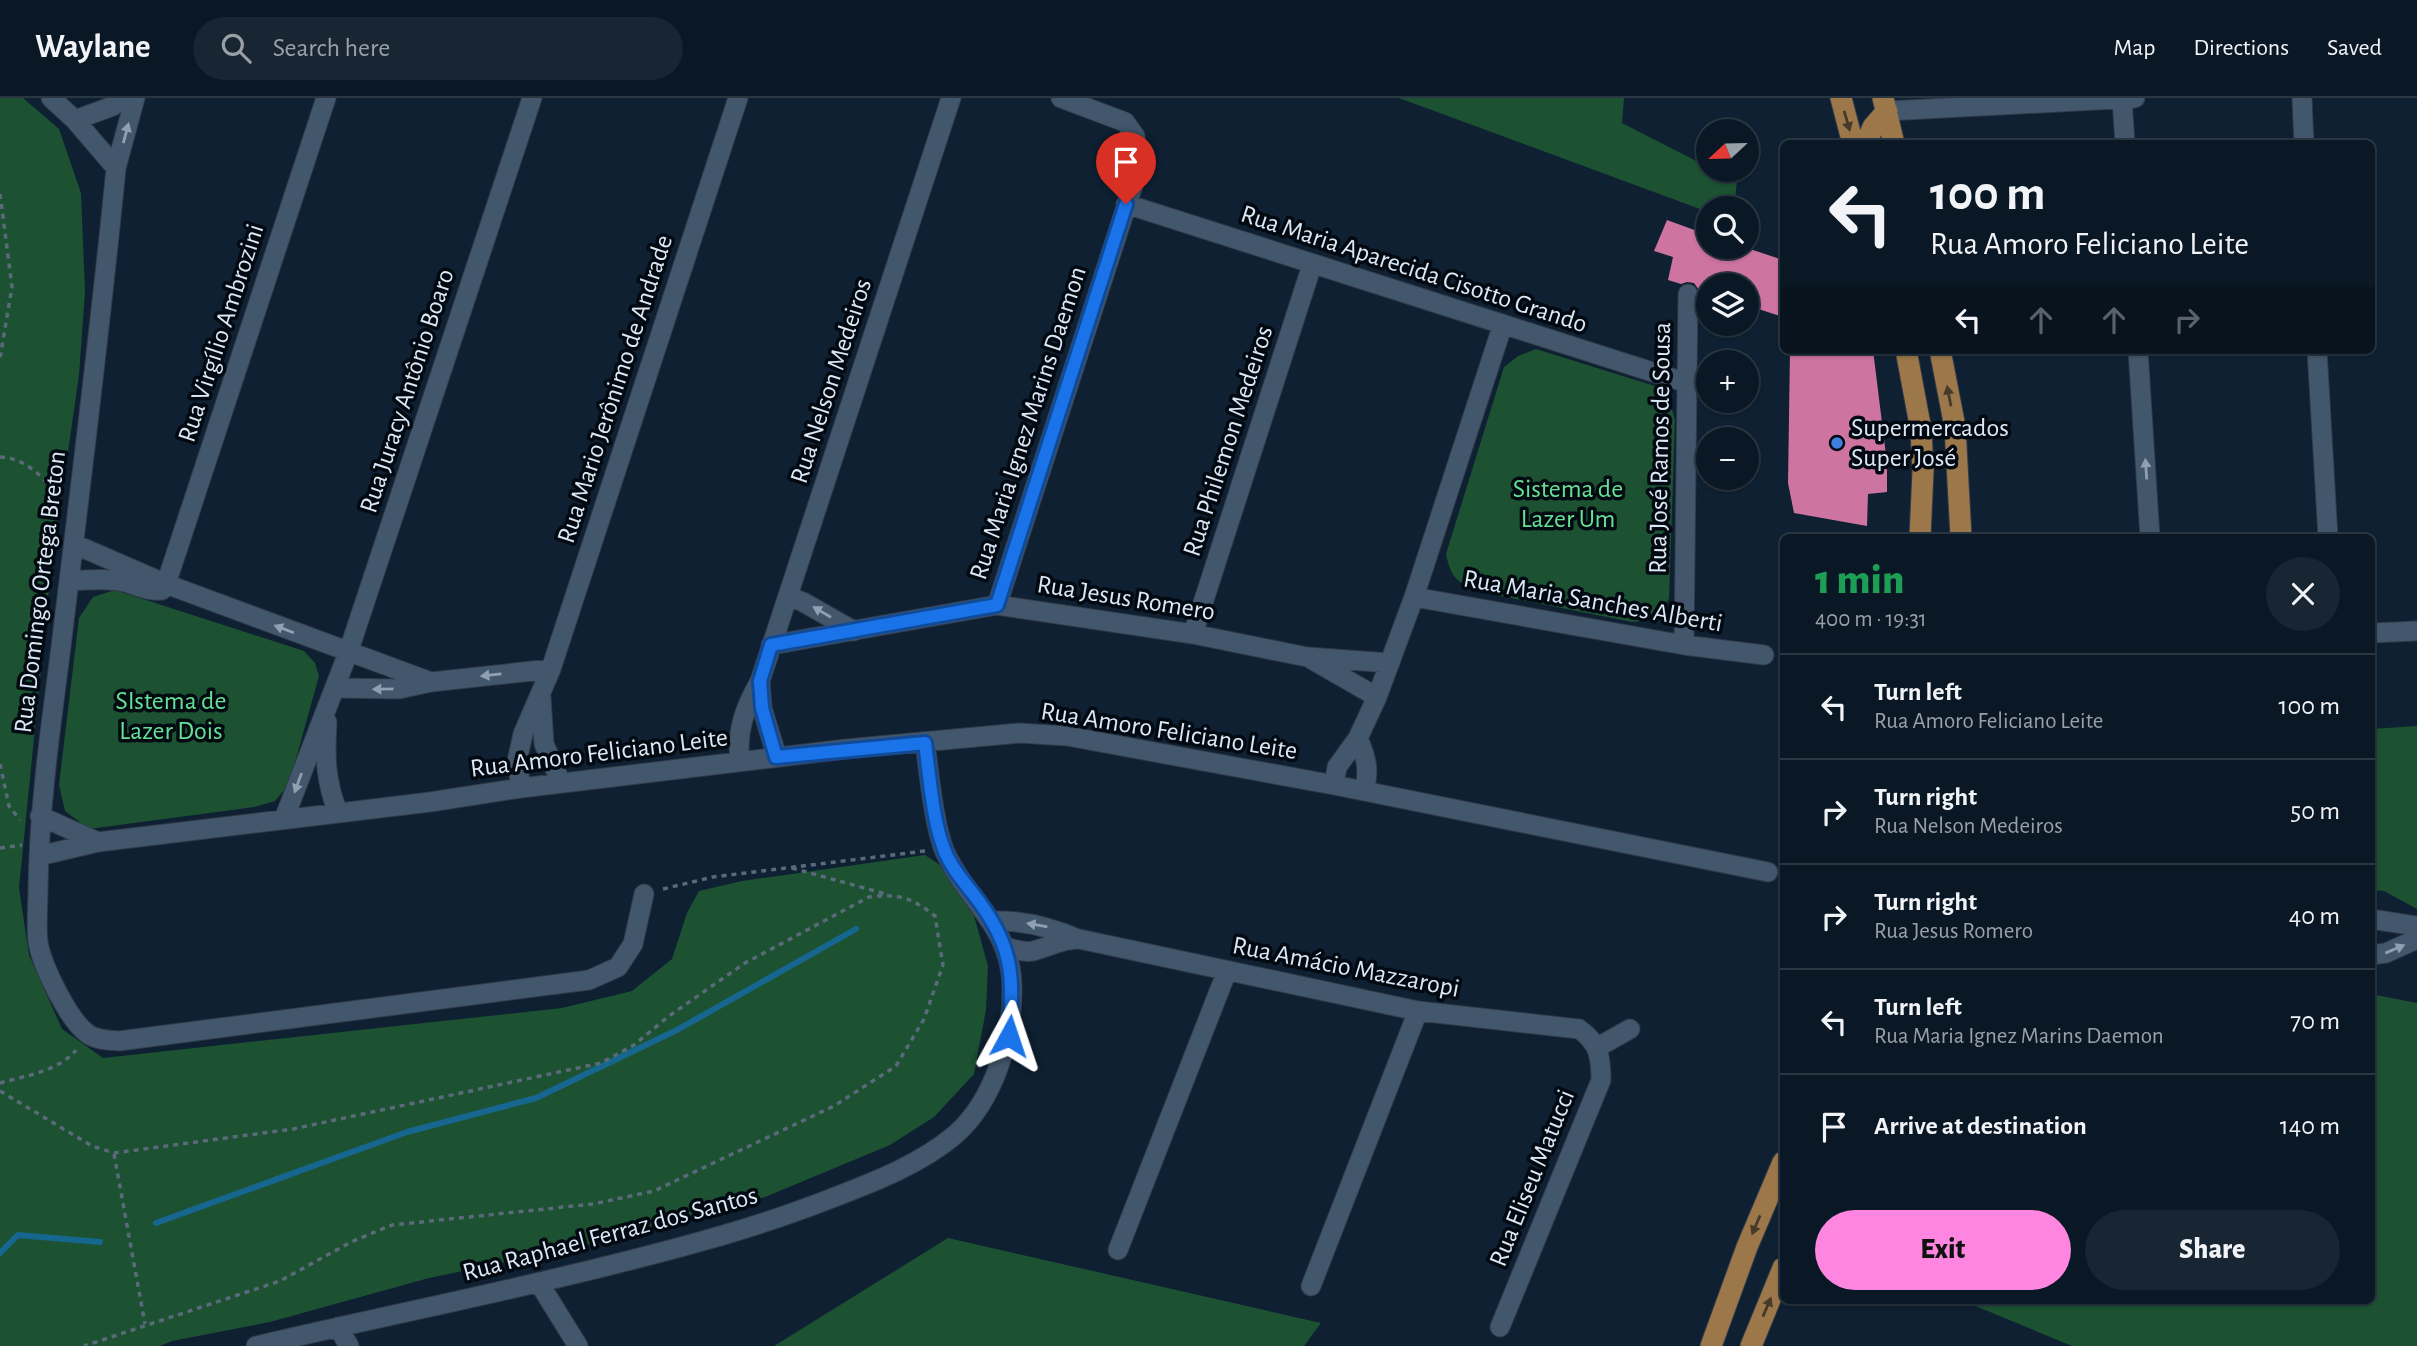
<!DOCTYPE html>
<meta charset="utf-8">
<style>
body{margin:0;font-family:"Alegreya Sans",sans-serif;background:#182532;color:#f1f3f6;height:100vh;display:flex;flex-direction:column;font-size:26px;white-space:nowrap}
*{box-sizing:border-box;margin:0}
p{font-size:23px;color:#99a0a7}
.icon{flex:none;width:38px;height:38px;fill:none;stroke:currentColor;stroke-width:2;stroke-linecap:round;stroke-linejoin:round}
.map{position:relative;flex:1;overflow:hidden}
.panel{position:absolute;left:1780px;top:436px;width:595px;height:770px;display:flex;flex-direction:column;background:#0a1826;border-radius:10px;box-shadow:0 2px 5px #0004,0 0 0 2px #2a3743}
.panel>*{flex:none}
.top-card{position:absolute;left:1780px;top:42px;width:595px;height:214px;border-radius:10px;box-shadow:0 2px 5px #0004,0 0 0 2px #2a3743;background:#0a1826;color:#f1f3f6;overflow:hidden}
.needle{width:46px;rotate:248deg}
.fabs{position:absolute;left:1696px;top:21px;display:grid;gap:14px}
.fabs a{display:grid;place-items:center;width:63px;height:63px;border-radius:50%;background:#0a1826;box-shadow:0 2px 5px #0004,0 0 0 2px #2a3743;font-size:35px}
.pin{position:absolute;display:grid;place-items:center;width:60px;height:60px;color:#fff;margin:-72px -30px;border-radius:50% 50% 50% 0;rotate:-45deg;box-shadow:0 0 7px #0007}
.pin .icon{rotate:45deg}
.me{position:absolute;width:77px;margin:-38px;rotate:5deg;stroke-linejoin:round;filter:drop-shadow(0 0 5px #0008)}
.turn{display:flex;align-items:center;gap:24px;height:147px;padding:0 35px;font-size:32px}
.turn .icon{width:91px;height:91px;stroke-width:2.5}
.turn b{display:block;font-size:49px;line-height:60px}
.lanes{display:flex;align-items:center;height:66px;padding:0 35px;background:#0003;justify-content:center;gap:35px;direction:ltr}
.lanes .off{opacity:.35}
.round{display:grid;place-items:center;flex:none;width:74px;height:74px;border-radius:37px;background:#182532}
.head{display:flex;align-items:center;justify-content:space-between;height:119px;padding:0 35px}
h1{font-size:42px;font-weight:800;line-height:52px;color:#1e9e55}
.button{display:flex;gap:14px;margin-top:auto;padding:14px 35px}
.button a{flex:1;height:80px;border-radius:42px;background:#fe85e0;color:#111;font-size:28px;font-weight:800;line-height:80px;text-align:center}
.button a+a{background:#182532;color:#f1f3f6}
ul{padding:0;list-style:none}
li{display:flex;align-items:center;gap:21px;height:105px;padding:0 35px;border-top:2px solid #2a3743}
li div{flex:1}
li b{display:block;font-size:26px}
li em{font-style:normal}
header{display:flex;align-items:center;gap:42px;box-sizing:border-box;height:98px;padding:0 35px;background:#0a1826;border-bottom:2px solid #2a3743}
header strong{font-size:33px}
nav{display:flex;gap:38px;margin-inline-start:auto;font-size:24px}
.search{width:490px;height:63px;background:#182532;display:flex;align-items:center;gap:18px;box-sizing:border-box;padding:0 24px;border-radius:38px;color:#99a0a7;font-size:26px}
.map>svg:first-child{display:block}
</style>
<header>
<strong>Waylane</strong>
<div class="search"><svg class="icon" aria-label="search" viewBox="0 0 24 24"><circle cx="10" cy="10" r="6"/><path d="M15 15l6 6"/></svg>Search here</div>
<nav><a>Map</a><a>Directions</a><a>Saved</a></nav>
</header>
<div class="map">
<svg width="2417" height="1248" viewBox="0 0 2417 1248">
<rect width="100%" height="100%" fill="#0e2032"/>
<path fill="#1c5232" d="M 0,0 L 23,0 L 59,31 L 81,95 L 85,193 L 79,277 L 50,480 L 19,790 L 29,857 L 62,931 L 103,960 L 562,910 L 632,893 L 672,861 L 687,815 L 699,793 L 742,783 L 925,757 L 940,767 L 973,814 L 988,868 L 986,912 L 974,976 L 934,1019 L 890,1047 L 765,1099 L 636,1137 L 429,1180 L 270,1224 L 172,1243 L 160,1248 L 0,1248 Z
M 1399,0 L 1624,0 L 1622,25 L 1708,69 L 1708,72 L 1714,72 L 1737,83 L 1734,110 L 1708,110 L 1708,114 Z
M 1536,251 L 1658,289 L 1670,305 L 1675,322 L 1669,500 L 1662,515 L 1648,522 L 1632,524 L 1481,494 C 1458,485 1451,481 1446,456 L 1504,269 L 1518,258 Z
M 115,492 L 304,553 L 315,565 L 319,578 L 289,686 L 275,703 L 254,709 L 89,731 L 65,713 L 59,687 L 79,520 L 93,499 Z
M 2417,628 L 2417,811 L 2384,793 L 2371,792 L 2371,631 Z
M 2371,896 L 2417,905 L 2417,1248 L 2072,1248 L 1961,1202 L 2371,1202 Z
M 948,1140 L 1321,1225 L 1304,1248 L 774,1248 Z"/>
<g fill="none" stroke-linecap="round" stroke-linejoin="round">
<path stroke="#166690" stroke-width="6" d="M 156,1125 L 407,1034 L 536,1000 L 677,932 L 856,831
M 0,1155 L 18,1137 L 100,1144"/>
</g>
<path fill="#ce74a1" d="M 1667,122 L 1708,137 L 1708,149 L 1744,149 L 1783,162 L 1783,219 L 1746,207 L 1746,187 L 1708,187 L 1708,195 L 1699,192 L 1694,185 L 1687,184 L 1681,186 L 1668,182 L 1673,159 L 1654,153 Z
M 1790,252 L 1873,252 L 1887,365 L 1887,394 L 1868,396 L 1867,428 L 1794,415 L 1788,385 Z"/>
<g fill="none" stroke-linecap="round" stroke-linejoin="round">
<g stroke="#303a49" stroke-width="21">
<path id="minor" d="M 51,0 L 75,22 L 116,70 C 100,235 79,400 59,565 C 49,640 39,715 38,791 C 38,808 36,828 38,844 C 42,868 69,923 88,936 C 96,942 109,942 119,943 L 589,882 L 618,869 L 633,846 L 644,796
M 2302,0 L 2304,46
M 2122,1 L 2125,46
M 1887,13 L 2135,0
M 75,22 L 113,8 L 119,0
M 116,70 L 135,0
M 1126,106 L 1687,285
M 2138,252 L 2150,439
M 2317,252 L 2328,439
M 74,446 L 166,486 L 431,584
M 69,483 C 87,482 106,480 124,484 C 137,487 149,494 162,492 L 166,486 L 326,0
M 788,498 L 803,504 L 854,533
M 1414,499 L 1684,547 L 1764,557
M 997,507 L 1139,69 L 1135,38 L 1125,24 L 1061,0
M 2371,535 L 2417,533
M 1193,536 L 1312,167
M 771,547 L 997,507 L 1193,536 L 1307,559 L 1390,565
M 1684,547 L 1688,196
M 1311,561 L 1377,599
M 760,583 L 762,610 L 777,659
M 335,590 L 399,591 L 431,584 L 551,571
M 541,599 L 544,646 L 561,685
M 327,624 C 325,660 325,681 338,715
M 1358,640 C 1366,659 1370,672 1364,693
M 740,664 C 736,633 745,609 760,583 L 951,0
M 1334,687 L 1337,669 L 1358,640 L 1377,599 L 1414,499 L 1503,226
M 521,690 L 517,663 L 523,636 L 551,571 L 738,0
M 40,718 L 98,744
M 284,721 L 348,555 L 532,0
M 39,758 L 98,744 L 430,704 L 521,690 L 846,651 L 1019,635 L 1067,638 L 1334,687 L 1768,774
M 2371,821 L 2417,828
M 993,823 C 1023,822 1050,829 1078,841
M 1005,849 C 1014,851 1024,855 1033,853 C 1049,849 1061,841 1079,841 L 1418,913 L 1579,931 C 1599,945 1601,959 1601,982 L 1500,1229
M 2371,857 L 2386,855 L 2417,841
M 1598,949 L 1630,931
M 1118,1152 L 1227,873
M 539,1185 L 578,1248
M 1311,1188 L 1418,913
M 338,1229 L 349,1248
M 256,1248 C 375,1220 496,1196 615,1166 C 687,1148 758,1129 827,1102 C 871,1085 920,1067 956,1036 C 994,1002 1012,941 1012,893 C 1013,829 968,805 945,754 C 934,729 929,674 925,645"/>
</g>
<g stroke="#303a49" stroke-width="23">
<path id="primary" d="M 1841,0 L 1853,46
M 1883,0 L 1894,46
M 1866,46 L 1873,29 L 1887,13
M 1906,252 L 1921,332 L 1923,373 L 1920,439
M 1940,252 L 1955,329 L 1961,439
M 1711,1248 L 1747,1149 L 1783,1064
M 1751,1248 L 1783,1170"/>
</g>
<path stroke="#5a6a7a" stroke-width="3.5" stroke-dasharray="5 5" stroke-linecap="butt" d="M 0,96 L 12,189 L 0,260
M 0,359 C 24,360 40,376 55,394 L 59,396
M 0,666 L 9,708 L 20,722
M 0,750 L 22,747
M 792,770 L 886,796
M 663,791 L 713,779 L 925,753
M 0,985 C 25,978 59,973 76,952
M 0,993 L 92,1048 L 114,1055 L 293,1031 L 601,965 L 634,947 L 669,918 L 745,865 L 869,799 C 899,795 912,800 935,818 L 943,867 L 924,921 L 896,968 L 834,1008 L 654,1093 L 593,1106 L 392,1127 L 351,1144 L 280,1183 L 84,1248
M 114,1056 L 145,1226"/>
<use href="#minor" stroke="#43576c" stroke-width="19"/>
<use href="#primary" stroke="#9c7749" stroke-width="21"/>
</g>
<defs><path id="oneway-solid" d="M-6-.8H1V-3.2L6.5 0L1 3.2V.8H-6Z" transform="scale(1.75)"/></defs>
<g fill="#483a2a">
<use href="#oneway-solid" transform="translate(1847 23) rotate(74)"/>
<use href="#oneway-solid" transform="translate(1949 298) rotate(-101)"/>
<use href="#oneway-solid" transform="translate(1756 1127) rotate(113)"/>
<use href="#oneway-solid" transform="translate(1767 1209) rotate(-67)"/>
</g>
<g fill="#90a0b0">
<use href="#oneway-solid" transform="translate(126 35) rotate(-75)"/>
<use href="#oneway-solid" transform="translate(2146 371) rotate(-94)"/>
<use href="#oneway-solid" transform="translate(822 514) rotate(-150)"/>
<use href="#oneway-solid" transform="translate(284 531) rotate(-159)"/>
<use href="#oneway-solid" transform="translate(491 577) rotate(174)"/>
<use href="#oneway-solid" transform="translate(383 591) rotate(179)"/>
<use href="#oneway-solid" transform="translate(298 685) rotate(110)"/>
<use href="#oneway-solid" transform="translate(1037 827) rotate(-170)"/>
<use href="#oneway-solid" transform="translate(2395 851) rotate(-23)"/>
</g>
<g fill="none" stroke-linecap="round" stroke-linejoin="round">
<g stroke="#114b97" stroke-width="18">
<path id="route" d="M 1009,938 C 1013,882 1015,853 980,805 C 968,788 951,771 944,751 C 933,725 929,674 925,645 L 776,659 L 762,610 L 760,583 L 771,547 L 997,507 L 1126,106"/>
</g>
<use href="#route" stroke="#1a73e8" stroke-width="12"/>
</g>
<circle fill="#3f7fe0" stroke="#030911" stroke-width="2.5" cx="1837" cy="345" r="7"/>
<g text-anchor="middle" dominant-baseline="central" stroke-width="7" stroke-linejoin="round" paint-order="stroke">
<g font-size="26" fill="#dce8f5" stroke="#030911">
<text transform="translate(1414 171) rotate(18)">Rua Maria Aparecida Cisotto Grando</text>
<text transform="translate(221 235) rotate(-72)">Rua Virgílio Ambrozini</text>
<text transform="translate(831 283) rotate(-72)">Rua Nelson Medeiros</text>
<text transform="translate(615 291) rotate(-72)">Rua Mario Jerônimo de Andrade</text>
<text transform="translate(407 293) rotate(-72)">Rua Juracy Antônio Boaro</text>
<text transform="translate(1028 325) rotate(-72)">Rua Maria Ignez Marins Daemon</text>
<text transform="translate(1228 343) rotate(-72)">Rua Philemon Medeiros</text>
<text transform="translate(1660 350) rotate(-89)">Rua José Ramos de Sousa</text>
<text transform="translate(40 494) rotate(-83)">Rua Domingo Ortega Breton</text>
<text transform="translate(1126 500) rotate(9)">Rua Jesus Romero</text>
<text transform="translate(1593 503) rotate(10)">Rua Maria Sanches Alberti</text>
<text transform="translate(1169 633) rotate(9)">Rua Amoro Feliciano Leite</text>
<text transform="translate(599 655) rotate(-7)">Rua Amoro Feliciano Leite</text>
<text transform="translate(1346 869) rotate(11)">Rua Amácio Mazzaropi</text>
<text transform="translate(1532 1080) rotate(-68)">Rua Eliseu Matucci</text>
<text transform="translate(610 1136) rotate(-15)">Rua Raphael Ferraz dos Santos</text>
</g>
<g font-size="26" fill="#dce8f5" stroke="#030911" text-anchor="start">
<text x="1851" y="330">Supermercados<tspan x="1851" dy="30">Super José</tspan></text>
</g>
<g font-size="26" fill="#65e196" stroke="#030911">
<text x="1568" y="391">Sistema de<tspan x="1568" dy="30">Lazer Um</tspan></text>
<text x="171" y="603">SIstema de<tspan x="171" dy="30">Lazer Dois</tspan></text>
</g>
</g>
</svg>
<div class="fabs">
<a><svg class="needle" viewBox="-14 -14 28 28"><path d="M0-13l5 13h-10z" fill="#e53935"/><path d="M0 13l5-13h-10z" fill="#99a0a7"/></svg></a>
<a><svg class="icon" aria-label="search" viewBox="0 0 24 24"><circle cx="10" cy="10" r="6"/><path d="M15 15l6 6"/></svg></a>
<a><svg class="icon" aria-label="layers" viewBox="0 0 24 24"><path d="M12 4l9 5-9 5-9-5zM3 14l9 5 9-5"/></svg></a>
<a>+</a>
<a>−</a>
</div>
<div class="pin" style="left:1126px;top:106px;background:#d93025"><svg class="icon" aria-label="arrive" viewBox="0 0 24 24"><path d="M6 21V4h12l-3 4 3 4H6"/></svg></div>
<svg class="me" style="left:1009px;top:938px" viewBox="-20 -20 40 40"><path d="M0-17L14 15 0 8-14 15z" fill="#1a73e8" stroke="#fff" stroke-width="4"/></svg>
<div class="top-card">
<div class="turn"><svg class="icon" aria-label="left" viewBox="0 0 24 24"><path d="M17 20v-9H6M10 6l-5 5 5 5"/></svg><div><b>100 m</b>Rua Amoro Feliciano Leite</div></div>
<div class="lanes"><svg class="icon" aria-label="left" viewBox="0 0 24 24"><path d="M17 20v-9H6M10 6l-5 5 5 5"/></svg><svg class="icon off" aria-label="ahead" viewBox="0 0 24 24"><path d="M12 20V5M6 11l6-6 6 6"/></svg><svg class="icon off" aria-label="ahead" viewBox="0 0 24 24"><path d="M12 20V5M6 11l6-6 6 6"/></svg><svg class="icon off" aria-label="right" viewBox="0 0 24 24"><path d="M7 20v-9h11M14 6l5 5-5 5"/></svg></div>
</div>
<section class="panel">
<div class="head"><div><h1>1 min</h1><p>400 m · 19:31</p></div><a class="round"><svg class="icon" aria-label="close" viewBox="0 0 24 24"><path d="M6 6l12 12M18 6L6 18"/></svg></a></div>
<ul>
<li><svg class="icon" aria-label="left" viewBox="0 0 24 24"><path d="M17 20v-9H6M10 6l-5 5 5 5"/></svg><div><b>Turn left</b><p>Rua Amoro Feliciano Leite</p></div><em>100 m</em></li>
<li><svg class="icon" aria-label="right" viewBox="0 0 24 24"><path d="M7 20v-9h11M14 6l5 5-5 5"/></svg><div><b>Turn right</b><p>Rua Nelson Medeiros</p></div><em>50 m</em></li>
<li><svg class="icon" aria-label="right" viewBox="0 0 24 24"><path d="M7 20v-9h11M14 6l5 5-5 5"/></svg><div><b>Turn right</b><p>Rua Jesus Romero</p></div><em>40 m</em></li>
<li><svg class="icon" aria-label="left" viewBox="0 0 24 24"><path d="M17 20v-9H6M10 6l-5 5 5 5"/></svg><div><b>Turn left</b><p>Rua Maria Ignez Marins Daemon</p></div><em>70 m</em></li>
<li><svg class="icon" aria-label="arrive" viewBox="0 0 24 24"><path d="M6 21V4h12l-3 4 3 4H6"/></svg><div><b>Arrive at destination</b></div><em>140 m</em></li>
</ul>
<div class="button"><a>Exit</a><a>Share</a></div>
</section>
</div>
